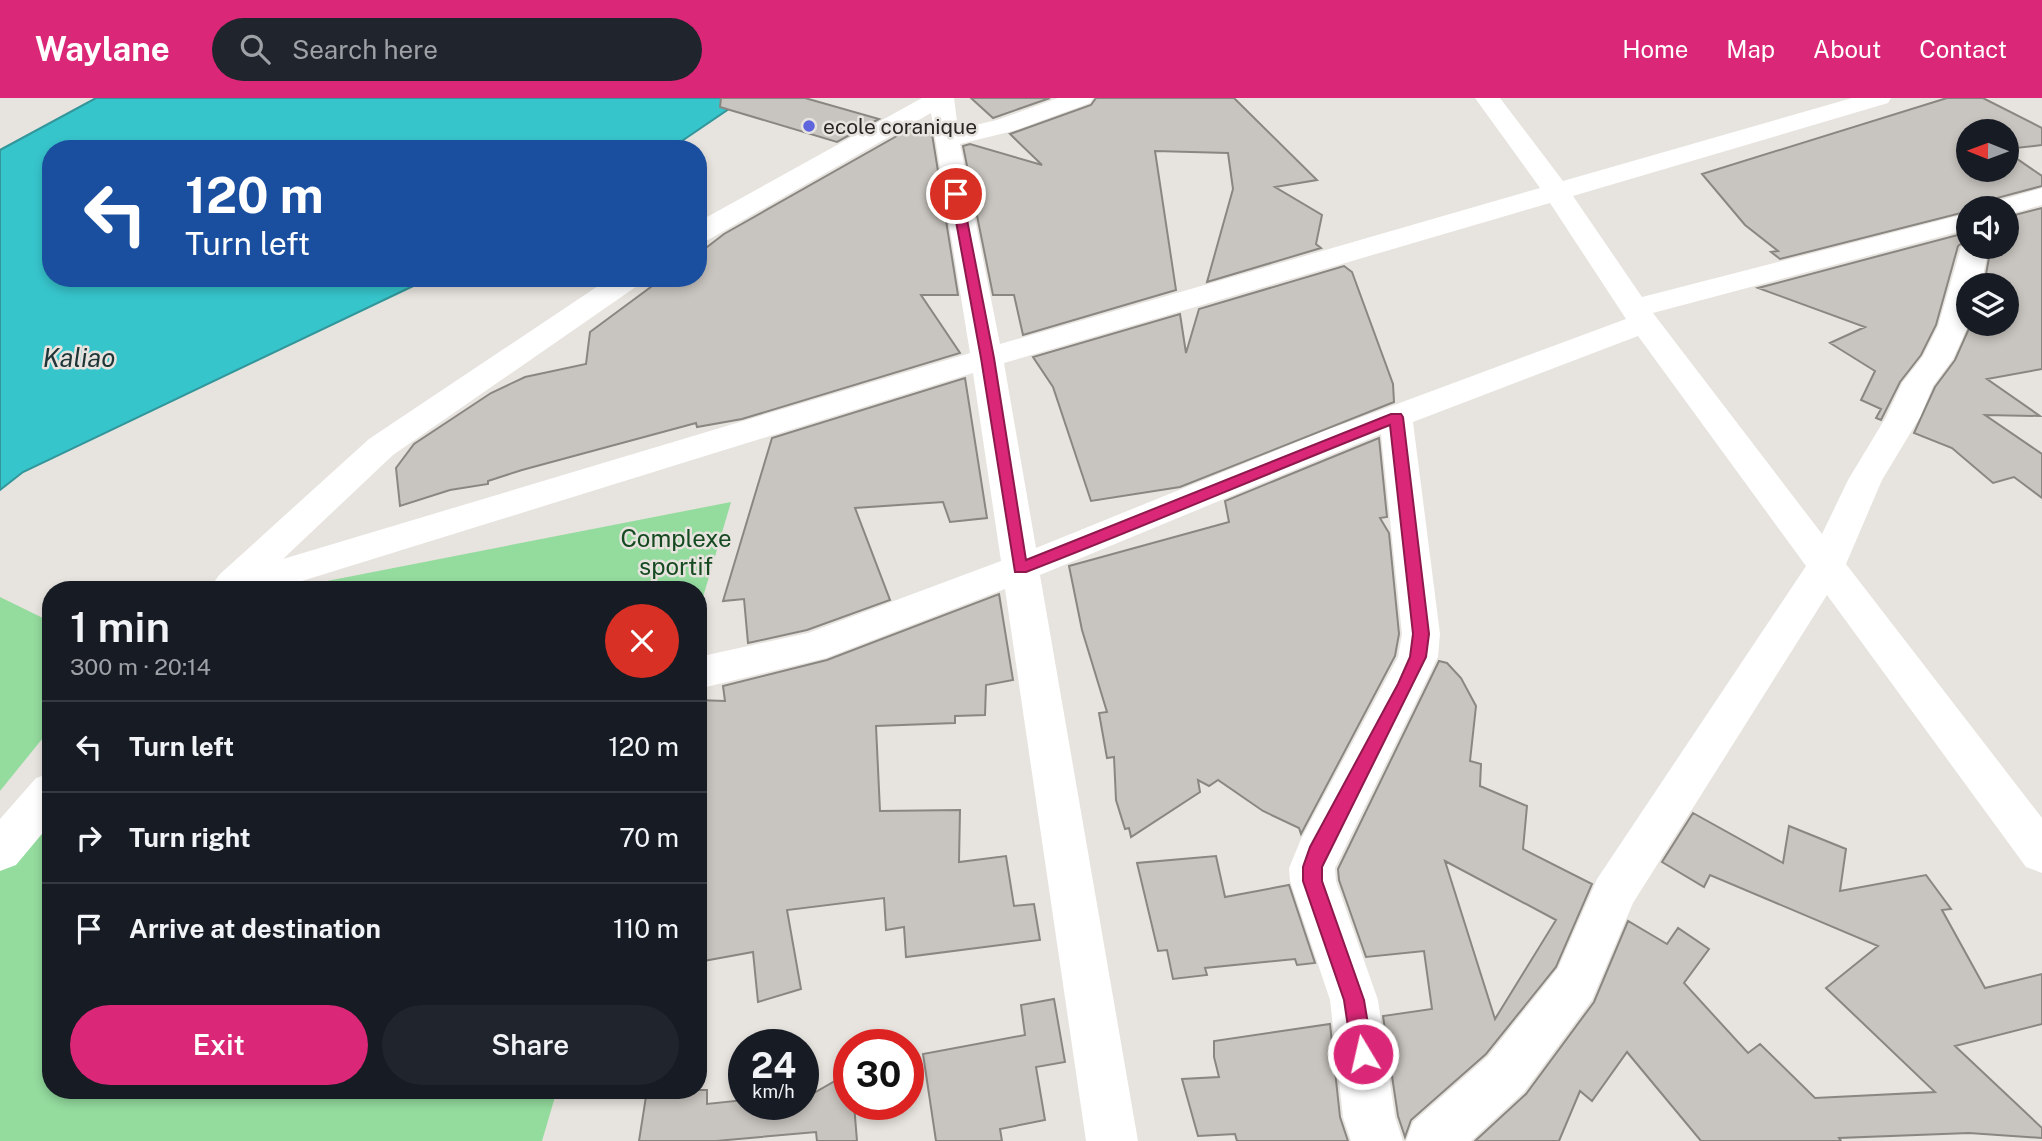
<!DOCTYPE html>
<meta charset="utf-8">
<style>
body{margin:0;font-family:"Public Sans",sans-serif;background:#20242c;color:#f1f3f6;height:100vh;display:flex;flex-direction:column;font-size:26px;white-space:nowrap}
*{box-sizing:border-box;margin:0}
p{font-size:23px;color:#9ea1a6}
.icon{flex:none;width:38px;height:38px;fill:none;stroke:currentColor;stroke-width:2;stroke-linecap:round;stroke-linejoin:round}
.map{position:relative;flex:1;overflow:hidden}
.drawer{position:absolute;left:42px;top:483px;width:665px;height:518px;display:flex;flex-direction:column;background:#171b24;border-radius:28px;box-shadow:0 4px 10px #0003}
.drawer>*{flex:none}
.top-card{position:absolute;left:42px;top:42px;width:665px;height:147px;border-radius:28px;box-shadow:0 4px 10px #0003;background:#1a4fa0;color:#fff;overflow:hidden}
.needle{width:46px;rotate:271deg}
.tools{position:absolute;left:1956px;top:21px;display:grid;gap:14px}
.tools a{display:grid;place-items:center;width:63px;height:63px;border-radius:50%;background:#171b24;box-shadow:0 4px 10px #0003;font-size:35px}
.speed{position:absolute;left:728px;top:931px;display:flex;gap:14px;font-size:35px;font-weight:700;text-align:center}
.speed>*{display:grid;place-content:center;width:91px;height:91px;border-radius:50%;background:#171b24;box-shadow:0 4px 10px #0003;line-height:1}
.speed small{font-size:18px;font-weight:400}
.speed .limit{border:10px solid #d22;background:#fff;color:#111}
.pin{position:absolute;display:grid;place-items:center;width:60px;height:60px;color:#fff;margin:-30px;border:4px solid #fff;border-radius:50%;box-shadow:0 2px 7px #0007}
.me{position:absolute;width:77px;margin:-38px;rotate:351deg;stroke-linejoin:round;filter:drop-shadow(0 0 5px #0008)}
.turn{display:flex;align-items:center;gap:24px;height:147px;padding:0 28px;font-size:32px}
.turn .icon{width:91px;height:91px;stroke-width:2.5}
.turn b{display:block;font-size:49px;line-height:60px}
.round{display:grid;place-items:center;flex:none;width:74px;height:74px;border-radius:37px;background:#20242c}
.head{display:flex;align-items:center;justify-content:space-between;height:119px;padding:0 28px}
h1{font-size:42px;font-weight:600;line-height:52px}
.action{display:flex;gap:14px;margin-top:auto;padding:14px 28px}
.action a{flex:1;height:80px;border-radius:42px;background:#db2777;color:#fff;font-size:28px;font-weight:600;line-height:80px;text-align:center}
.action a+a{background:#20242c;color:#f1f3f6}
ul{padding:0;list-style:none}
li{display:flex;align-items:center;gap:21px;height:91px;padding:0 28px;border-top:2px solid #363941}
li div{flex:1}
li b{display:block;font-size:26px}
li em{font-style:normal}
header{display:flex;align-items:center;gap:42px;box-sizing:border-box;height:98px;padding:0 35px;background:#db2777;color:#fff}
header strong{font-size:33px}
nav{display:flex;gap:38px;margin-inline-start:auto;font-size:24px}
.search{width:490px;height:63px;background:#20242c;display:flex;align-items:center;gap:18px;box-sizing:border-box;padding:0 24px;border-radius:38px;color:#9ea1a6;font-size:26px}
.map>svg:first-child{display:block}
</style>
<header>
<strong>Waylane</strong>
<div class="search"><svg class="icon" aria-label="search" viewBox="0 0 24 24"><circle cx="10" cy="10" r="6"/><path d="M15 15l6 6"/></svg>Search here</div>
<nav><a>Home</a><a>Map</a><a>About</a><a>Contact</a></nav>
</header>
<div class="map">
<svg width="2042" height="1043" viewBox="0 0 2042 1043">
<rect width="100%" height="100%" fill="#e7e3de"/>
<path fill="#94db9e" d="M 731,404 L 698,516 L 698,492 L 281,492 Z
M 0,499 L 51,524 L 51,630 L 0,693 Z
M 51,704 L 51,992 L 557,992 L 542,1043 L 0,1043 L 0,765 Z"/>
<path fill="#37c5cc" stroke="#32969a" stroke-width="2" d="M 96,0 L 745,0 L 670,51 L 51,51 L 51,180 L 430,180 L 23,374 L 0,392 L 0,52 Z"/>
<path fill="#c8c4bf" stroke="#8a8681" stroke-width="2" fill-rule="evenodd" d="M 721,0 L 805,0 L 879,21 L 837,44 L 720,9 Z
M 971,0 L 1050,0 L 993,20 Z
M 1096,0 L 1234,0 L 1317,82 L 1275,89 L 1322,117 L 1316,146 L 1321,150 L 1207,184 L 1233,91 L 1228,55 L 1155,53 L 1176,192 L 1023,237 L 1014,197 L 993,197 L 963,48 L 970,46 L 1042,67 L 1010,36 L 1091,7 Z
M 1947,0 L 1983,0 L 2042,30 L 2042,47 L 2007,51 L 2007,33 L 1969,33 L 1969,72 L 2007,72 L 2007,54 L 2042,78 L 2042,88 L 1993,101 L 1987,110 L 1969,110 L 1969,113 L 1780,161 L 1771,154 L 1778,153 L 1745,127 L 1702,76 Z
M 911,30 L 932,36 L 958,197 L 921,197 L 960,255 L 742,321 L 697,329 L 696,325 L 522,372 L 488,383 L 488,386 L 450,392 L 400,408 L 396,370 L 414,346 L 491,295 L 525,279 L 586,266 L 590,234 L 663,180 L 698,180 L 698,156 L 724,136 Z
M 2042,110 L 2042,271 L 1987,281 L 2040,318 L 1985,317 L 2042,356 L 2042,400 L 2014,379 L 1993,385 L 1952,350 L 1914,335 L 1935,289 L 1955,262 L 1971,226 L 2007,226 L 2007,187 L 1984,187 L 1991,149 L 2007,149 L 2007,119 Z
M 1969,134 L 1969,140 L 1958,148 L 1936,227 L 1921,257 L 1900,284 L 1881,322 L 1876,320 L 1881,311 L 1861,302 L 1875,273 L 1830,245 L 1865,229 L 1758,190 Z
M 1344,168 L 1352,174 L 1393,286 L 1394,304 L 1180,389 L 1091,403 L 1053,289 L 1033,259 L 1180,216 L 1186,255 L 1199,211 Z
M 965,280 L 987,420 L 950,424 L 943,404 L 855,410 L 890,502 L 807,532 L 748,545 L 744,501 L 723,503 L 772,340 Z
M 1379,340 L 1387,419 L 1380,420 L 1389,435 L 1399,536 L 1395,558 L 1301,736 L 1299,730 L 1263,713 L 1218,682 L 1209,688 L 1198,682 L 1200,694 L 1131,739 L 1129,730 L 1125,731 L 1116,702 L 1114,659 L 1107,660 L 1099,615 L 1107,614 L 1082,532 L 1069,468 L 1229,424 L 1225,403 Z
M 999,496 L 1013,582 L 986,587 L 985,617 L 955,618 L 955,625 L 876,628 L 880,713 L 960,712 L 959,764 L 1006,758 L 1014,808 L 1034,806 L 1040,842 L 906,859 L 904,829 L 886,832 L 884,800 L 787,812 L 801,891 L 758,904 L 753,854 L 698,864 L 698,602 L 725,603 L 723,588 L 827,562 Z
M 1439,563 L 1447,565 L 1461,580 L 1476,608 L 1470,663 L 1481,666 L 1480,688 L 1527,708 L 1523,751 L 1592,786 L 1556,869 L 1486,956 L 1411,1022 L 1405,1039 L 1398,1018 L 1383,918 L 1432,911 L 1424,853 L 1366,859 L 1339,782 L 1338,771 ZM 1445,763 L 1556,822 L 1495,921 Z
M 1693,715 L 1783,765 L 1789,728 L 1846,751 L 1840,793 L 1926,777 L 1951,811 L 1942,812 L 1985,890 L 2042,876 L 2042,926 L 1955,948 L 2042,1030 L 2042,1040 L 1969,1035 L 1839,1040 L 1841,1043 L 1701,1043 L 1627,954 L 1592,1003 L 1580,993 L 1559,1043 L 1475,1043 L 1526,996 L 1594,904 L 1628,823 L 1667,846 L 1678,830 L 1709,851 L 1684,885 L 1748,955 L 1760,946 L 1815,1000 L 1935,994 L 1826,890 L 1878,848 L 1710,777 L 1704,789 L 1662,764 Z
M 1216,758 L 1225,799 L 1289,787 L 1315,865 L 1297,867 L 1295,861 L 1205,870 L 1207,877 L 1173,881 L 1167,852 L 1158,853 L 1137,765 Z
M 1054,901 L 1065,964 L 1036,969 L 1045,1022 L 1000,1031 L 1002,1043 L 936,1043 L 923,956 L 1025,937 L 1021,907 Z
M 1330,926 L 1340,1019 L 1348,1043 L 1237,1043 L 1235,1036 L 1198,1038 L 1182,981 L 1219,979 L 1214,959 L 1214,943 Z
M 849,975 L 849,1006 L 854,1006 L 857,1043 L 817,1043 L 816,1034 L 716,1043 L 639,1043 L 647,992 L 707,992 L 707,1006 L 744,1002 L 744,1006 L 803,1006 L 803,997 L 812,996 Z"/>
<g fill="none" stroke-linecap="round" stroke-linejoin="round">
<path fill="#fff" fill-rule="evenodd" d="M 922,0 L 954,0 L 958,31 L 997,22 L 1058,0 L 1093,0 L 1090,5 L 1013,33 L 960,46 L 1000,246 L 1540,90 L 1475,0 L 1500,0 L 1563,83 L 1852,0 L 1891,0 L 1888,5 L 1573,98 L 1642,199 L 1969,115 L 1969,131 L 1653,215 L 1822,436 L 1848,382 L 1886,319 L 1902,285 L 1923,258 L 1938,228 L 1961,149 L 1969,142 L 1969,149 L 1989,149 L 1981,187 L 1969,187 L 1968,228 L 1953,261 L 1933,288 L 1920,319 L 1882,382 L 1846,466 L 2042,720 L 2042,775 L 2026,769 L 1827,497 L 1633,805 L 1592,902 L 1524,994 L 1471,1043 L 1406,1043 L 1413,1024 L 1488,958 L 1558,870 L 1597,781 L 1806,468 L 1638,238 L 1413,324 L 1440,536 L 1438,559 L 1335,770 L 1336,783 L 1378,902 L 1395,1019 L 1403,1043 L 1351,1043 L 1343,1019 L 1330,902 L 1290,783 L 1289,770 L 1301,741 L 1398,559 L 1402,536 L 1381,336 L 1040,477 L 1138,1043 L 1086,1043 L 1005,491 L 826,560 L 698,591 L 698,559 L 808,535 L 1001,463 L 973,275 L 273,492 L 208,492 L 220,476 L 369,341 L 610,180 L 645,180 L 640,186 L 393,357 L 283,461 L 970,255 L 931,15 L 708,142 L 698,144 L 698,124 ZM 1550,105 L 1626,221 L 1327,332 L 1036,450 L 1004,265 Z
M 2042,90 L 2042,107 L 2007,117 L 2007,110 L 1990,110 L 1994,104 Z
M 51,675 L 51,725 L 16,767 L 0,773 L 0,721 L 36,680 Z"/>
</g>
<path fill="#db2777" stroke="#8e194d" stroke-width="2" d="M 956,93 L 962,96 L 994,260 L 1026,462 L 1391,316 L 1401,316 L 1403,319 L 1429,536 L 1426,559 L 1322,769 L 1322,783 L 1364,902 L 1373,956 L 1370,964 L 1363,967 L 1355,964 L 1352,956 L 1344,902 L 1303,783 L 1303,769 L 1310,749 L 1398,586 L 1410,559 L 1413,536 L 1390,327 C 1268,375 1148,427 1026,474 L 1015,474 L 981,260 L 951,96 Z"/>
<circle fill="#5f65dd" stroke="#e7e3de" stroke-width="2.5" cx="809" cy="28" r="7"/>
<g text-anchor="middle" dominant-baseline="central" stroke-width="5" stroke-linejoin="round" paint-order="stroke">
<g font-size="21" fill="#282725" stroke="#e7e3de" text-anchor="start">
<text x="823" y="28">ecole coranique</text>
</g>
<g font-size="24" fill="#164b22" stroke="#e7e3de">
<text x="676" y="440">Complexe<tspan x="676" dy="28">sportif</tspan></text>
</g>
<g font-size="26" font-style="italic" fill="#1e3537" stroke="#e7e3de">
<text x="79" y="259">Kaliao</text>
</g>
</g>
</svg>
<div class="tools">
<a><svg class="needle" viewBox="-14 -14 28 28"><path d="M0-13l5 13h-10z" fill="#e53935"/><path d="M0 13l5-13h-10z" fill="#9ea1a6"/></svg></a>
<a><svg class="icon" aria-label="sound" viewBox="0 0 24 24"><path d="M4 9h4l5-4v14l-5-4H4zM17 9q2 3 0 6"/></svg></a>
<a><svg class="icon" aria-label="layers" viewBox="0 0 24 24"><path d="M12 4l9 5-9 5-9-5zM3 14l9 5 9-5"/></svg></a>
</div>
<div class="speed"><div>24<small>km/h</small></div><div class="limit">30</div></div>
<div class="pin" style="left:956px;top:96px;background:#d93025"><svg class="icon" aria-label="arrive" viewBox="0 0 24 24"><path d="M6 21V4h12l-3 4 3 4H6"/></svg></div>
<svg class="me" style="left:1363px;top:956px" viewBox="-20 -20 40 40"><circle r="17" fill="#db2777" stroke="#fff" stroke-width="3"/><path d="M0-11L8 9 0 5-8 9z" fill="#fff"/></svg>
<div class="top-card">
<div class="turn"><svg class="icon" aria-label="left" viewBox="0 0 24 24"><path d="M17 20v-9H6M10 6l-5 5 5 5"/></svg><div><b>120 m</b>Turn left</div></div>
</div>
<section class="drawer">
<div class="head"><div><h1>1 min</h1><p>300 m · 20:14</p></div><a class="round" style="background:#d93025;color:#fff"><svg class="icon" aria-label="close" viewBox="0 0 24 24"><path d="M6 6l12 12M18 6L6 18"/></svg></a></div>
<ul>
<li><svg class="icon" aria-label="left" viewBox="0 0 24 24"><path d="M17 20v-9H6M10 6l-5 5 5 5"/></svg><div><b>Turn left</b></div><em>120 m</em></li>
<li><svg class="icon" aria-label="right" viewBox="0 0 24 24"><path d="M7 20v-9h11M14 6l5 5-5 5"/></svg><div><b>Turn right</b></div><em>70 m</em></li>
<li><svg class="icon" aria-label="arrive" viewBox="0 0 24 24"><path d="M6 21V4h12l-3 4 3 4H6"/></svg><div><b>Arrive at destination</b></div><em>110 m</em></li>
</ul>
<div class="action"><a>Exit</a><a>Share</a></div>
</section>
</div>
